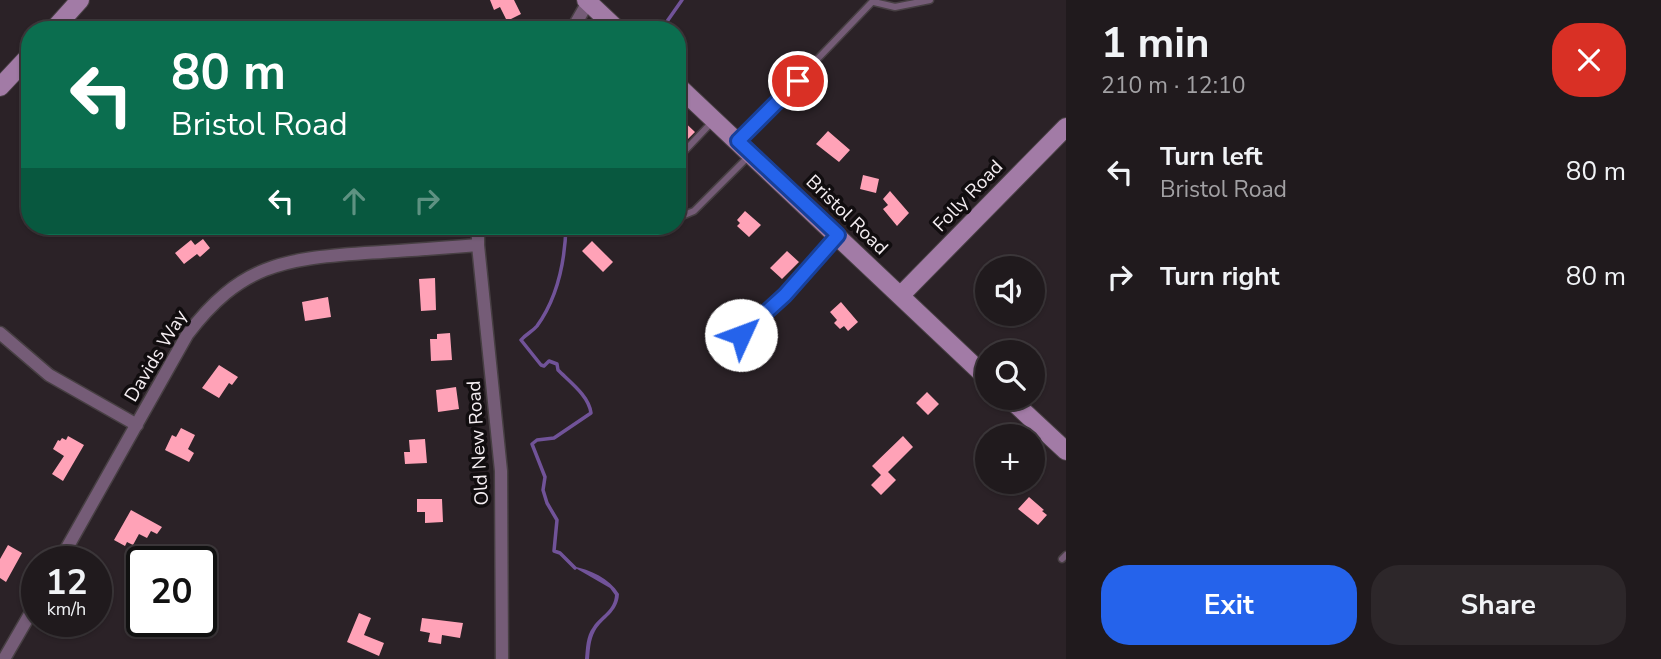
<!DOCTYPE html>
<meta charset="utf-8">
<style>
body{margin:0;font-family:"Nunito Sans",sans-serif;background:#2d272a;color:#f1f3f6;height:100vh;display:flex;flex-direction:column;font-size:26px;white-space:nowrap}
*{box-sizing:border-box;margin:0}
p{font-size:23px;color:#a2a1a4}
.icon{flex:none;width:38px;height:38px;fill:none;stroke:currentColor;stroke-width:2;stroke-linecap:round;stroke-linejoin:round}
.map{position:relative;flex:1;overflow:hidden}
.details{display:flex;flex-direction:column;background:#201a1d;width:595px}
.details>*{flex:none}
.hud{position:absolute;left:21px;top:21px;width:665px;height:214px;border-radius:28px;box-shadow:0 2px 5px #0004,0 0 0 2px #3d383b;background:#0b6e4f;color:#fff;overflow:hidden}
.tools{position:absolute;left:975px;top:256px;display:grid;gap:14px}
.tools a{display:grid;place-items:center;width:70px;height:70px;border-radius:50%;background:#201a1d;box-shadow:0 2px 5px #0004,0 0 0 2px #3d383b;font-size:35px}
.speed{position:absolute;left:21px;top:546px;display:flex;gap:14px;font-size:35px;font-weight:700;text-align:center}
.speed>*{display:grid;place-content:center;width:91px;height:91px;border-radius:50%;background:#201a1d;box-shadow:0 2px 5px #0004,0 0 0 2px #3d383b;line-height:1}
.speed small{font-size:18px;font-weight:400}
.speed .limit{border:4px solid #111;border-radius:10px;background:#fff;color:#111}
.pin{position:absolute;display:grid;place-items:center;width:60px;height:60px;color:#fff;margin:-30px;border:4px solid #fff;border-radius:50%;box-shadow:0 2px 7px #0007}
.me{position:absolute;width:77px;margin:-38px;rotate:47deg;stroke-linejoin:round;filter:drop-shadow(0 0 5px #0008)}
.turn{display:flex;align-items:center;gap:24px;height:147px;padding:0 35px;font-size:32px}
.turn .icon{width:91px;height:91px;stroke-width:2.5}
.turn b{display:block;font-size:49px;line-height:60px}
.lanes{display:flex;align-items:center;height:66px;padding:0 35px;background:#0003;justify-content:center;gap:35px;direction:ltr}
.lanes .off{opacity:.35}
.round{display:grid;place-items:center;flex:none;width:74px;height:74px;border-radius:28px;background:#2d272a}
.overview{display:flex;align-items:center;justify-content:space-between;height:119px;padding:0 35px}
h1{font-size:42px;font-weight:700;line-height:52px}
.primary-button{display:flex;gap:14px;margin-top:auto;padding:14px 35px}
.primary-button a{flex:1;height:80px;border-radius:28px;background:#2563eb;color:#fff;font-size:28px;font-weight:700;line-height:80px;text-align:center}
.primary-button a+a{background:#2d272a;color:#f1f3f6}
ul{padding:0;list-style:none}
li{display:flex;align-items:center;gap:21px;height:105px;padding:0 35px}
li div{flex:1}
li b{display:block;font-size:26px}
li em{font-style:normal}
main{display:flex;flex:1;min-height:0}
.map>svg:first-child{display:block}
</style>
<main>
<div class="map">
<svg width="1066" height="659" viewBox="0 0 1066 659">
<rect width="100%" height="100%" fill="#2b2227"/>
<path fill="#715399" d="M 572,566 C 591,570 609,578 619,594 C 618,613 603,617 595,631 C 590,640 590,650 589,659 L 585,659 C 586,648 586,636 593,627 C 601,615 614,611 615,595 L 610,588 Z"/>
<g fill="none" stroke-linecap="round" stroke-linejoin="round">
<path stroke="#715399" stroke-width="3.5" d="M 661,30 L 682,0
M 566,226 C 565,261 558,297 537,326 C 532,332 526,334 521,340 L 541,365 L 544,366 L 549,361 L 557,364 L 558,370 C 570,382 589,396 591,413 L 554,438 L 537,440 L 532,444 L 545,477 L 543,490 L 547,503 L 557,520 L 554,551 L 560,553 L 575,568"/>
</g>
<path fill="#ffa2b7" d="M 490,0 L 514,0 L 521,14 L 507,21 L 500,7 L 494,10 Z
M 677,115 L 695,132 L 677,150 Z
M 828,131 L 850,150 L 839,162 L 816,144 Z
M 863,175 L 879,179 L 876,193 L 860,189 Z
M 890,191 L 909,213 L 897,226 L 883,209 L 888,205 L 883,199 Z
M 745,211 L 761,225 L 749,237 L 737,226 L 740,223 L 737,220 Z
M 203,239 L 210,248 L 200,257 L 197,254 L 184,264 L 175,253 L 191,240 L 195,245 Z
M 592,241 L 613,262 L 603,272 L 582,251 Z
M 787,251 L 799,262 L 782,279 L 770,268 Z
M 435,278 L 436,310 L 421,311 L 419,279 Z
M 328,297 L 331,317 L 305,321 L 302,302 Z
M 841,302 L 858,322 L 848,331 L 844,326 L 840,329 L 834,323 L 837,320 L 830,312 Z
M 450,333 L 452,360 L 431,361 L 430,339 L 437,339 L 437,334 Z
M 721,334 L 733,346 L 722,357 L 710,345 Z
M 219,365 L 238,377 L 232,385 L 229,383 L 219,398 L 202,388 Z
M 456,387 L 459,409 L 438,412 L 436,390 Z
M 927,392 L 939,404 L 928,415 L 916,403 Z
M 181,428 L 195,435 L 188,449 L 194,453 L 189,462 L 165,450 L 172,435 L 176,437 Z
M 68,436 L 84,445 L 63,481 L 52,474 L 64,456 L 53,449 L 58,440 L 60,441 L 62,438 L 66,440 Z
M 903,436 L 913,447 L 888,472 L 896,480 L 881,495 L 871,485 L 881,475 L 872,466 Z
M 425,439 L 427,463 L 405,464 L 404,452 L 410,452 L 409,440 Z
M 1029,497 L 1044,510 L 1042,511 L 1047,515 L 1038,525 L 1018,509 Z
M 417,499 L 442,499 L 443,522 L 425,523 L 425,512 L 417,512 Z
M 131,510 L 162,527 L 157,534 L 151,531 L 147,538 L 139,534 L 133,545 L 127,542 L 125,546 L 114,540 Z
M 8,545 L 22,553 L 6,582 L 0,578 L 0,559 Z
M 96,594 L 109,603 L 96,622 Z
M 359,613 L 371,618 L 364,635 L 384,643 L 379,656 L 347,642 Z
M 422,618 L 463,623 L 460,638 L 442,635 L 441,644 L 428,642 L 430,633 L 420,631 Z"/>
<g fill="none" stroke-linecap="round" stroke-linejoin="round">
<g stroke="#473f43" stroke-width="9">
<path id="lane" d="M 874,2 L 895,7 L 930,0
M 740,140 L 874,0
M 677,159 L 713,121
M 677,218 L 694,211 L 749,156
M 741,335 L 785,294 L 836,237
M 1062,559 L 1066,555"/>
</g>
<g stroke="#473f43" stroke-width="15">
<path id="street" d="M 572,30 L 588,2
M 478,226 L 478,245 L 501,471 L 502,659
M 0,333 L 49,375 L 137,425
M 59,562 L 187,335 C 240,265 282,259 365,253 C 402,251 440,248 478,245
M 4,659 L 37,602"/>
</g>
<g stroke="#473f43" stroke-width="20">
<path id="secondary" d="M 586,0 L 618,30
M 53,30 L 80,0
M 677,85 L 987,378
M 0,87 L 30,55
M 901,295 L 1066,127
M 1008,397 L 1066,451"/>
</g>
<use href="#lane" stroke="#755c77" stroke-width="6"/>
<use href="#street" stroke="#755c77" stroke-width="12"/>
<use href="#secondary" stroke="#a27ba6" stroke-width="18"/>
</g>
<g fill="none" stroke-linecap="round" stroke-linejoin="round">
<g stroke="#184099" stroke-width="18">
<path id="route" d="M 741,335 L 785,295 L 838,235 L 738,141 L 798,81"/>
</g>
<use href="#route" stroke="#2563eb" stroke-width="12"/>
</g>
<g text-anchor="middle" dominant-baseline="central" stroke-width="7" stroke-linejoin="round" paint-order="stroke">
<g font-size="19" fill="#f5eef2" stroke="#110d0f">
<text transform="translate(968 196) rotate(-46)">Folly Road</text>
<text transform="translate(847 215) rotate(44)">Bristol Road</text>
<text transform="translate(156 356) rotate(-59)">Davids Way</text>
<text transform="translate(478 443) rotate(-94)">Old New Road</text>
</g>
</g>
</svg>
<div class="tools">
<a><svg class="icon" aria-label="sound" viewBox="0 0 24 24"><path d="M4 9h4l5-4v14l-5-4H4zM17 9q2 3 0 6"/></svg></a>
<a><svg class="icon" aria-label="search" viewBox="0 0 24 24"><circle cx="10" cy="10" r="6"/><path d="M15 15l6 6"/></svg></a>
<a>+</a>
</div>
<div class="speed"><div>12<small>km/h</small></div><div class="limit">20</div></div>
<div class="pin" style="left:798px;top:81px;background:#d93025"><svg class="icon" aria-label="arrive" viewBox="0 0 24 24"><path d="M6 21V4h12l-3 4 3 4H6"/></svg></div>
<svg class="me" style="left:741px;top:335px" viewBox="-20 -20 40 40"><circle r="19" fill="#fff"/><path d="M0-13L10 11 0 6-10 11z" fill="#2563eb"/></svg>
<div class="hud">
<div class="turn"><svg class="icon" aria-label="left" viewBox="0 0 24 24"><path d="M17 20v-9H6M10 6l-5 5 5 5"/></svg><div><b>80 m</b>Bristol Road</div></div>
<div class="lanes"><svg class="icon" aria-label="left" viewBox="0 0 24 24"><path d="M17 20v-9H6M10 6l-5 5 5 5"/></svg><svg class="icon off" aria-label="ahead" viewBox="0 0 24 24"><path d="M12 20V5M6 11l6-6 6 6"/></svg><svg class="icon off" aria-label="right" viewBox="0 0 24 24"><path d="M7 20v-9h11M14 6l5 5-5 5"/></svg></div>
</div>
</div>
<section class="details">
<div class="overview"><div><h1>1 min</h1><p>210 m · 12:10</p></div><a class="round" style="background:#d93025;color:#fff"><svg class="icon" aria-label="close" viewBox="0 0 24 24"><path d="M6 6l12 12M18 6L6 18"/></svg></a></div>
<ul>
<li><svg class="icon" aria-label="left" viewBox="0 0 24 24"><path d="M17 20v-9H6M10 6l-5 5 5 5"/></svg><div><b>Turn left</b><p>Bristol Road</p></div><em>80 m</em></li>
<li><svg class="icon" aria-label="right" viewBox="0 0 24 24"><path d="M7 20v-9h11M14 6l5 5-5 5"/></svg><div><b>Turn right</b></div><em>80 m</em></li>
</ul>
<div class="primary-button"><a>Exit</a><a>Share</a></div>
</section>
</main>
